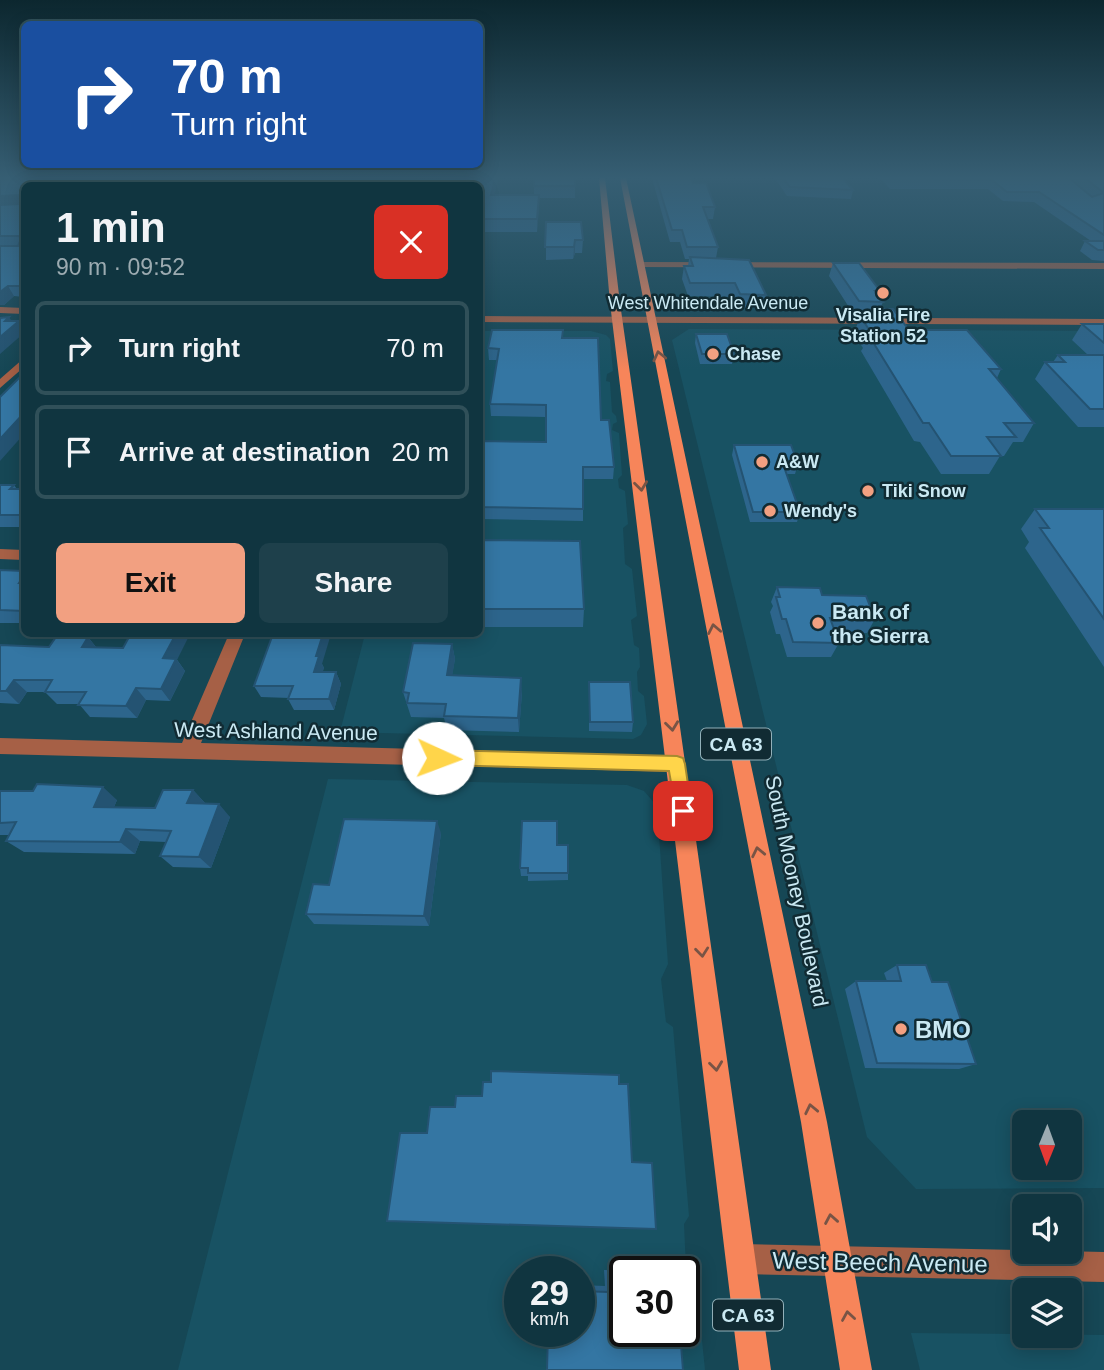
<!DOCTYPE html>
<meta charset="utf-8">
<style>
body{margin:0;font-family:Arial,sans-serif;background:#1e404b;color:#f1f3f6;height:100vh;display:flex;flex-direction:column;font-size:26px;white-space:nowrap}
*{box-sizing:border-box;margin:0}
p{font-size:23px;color:#9cabb1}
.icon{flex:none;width:38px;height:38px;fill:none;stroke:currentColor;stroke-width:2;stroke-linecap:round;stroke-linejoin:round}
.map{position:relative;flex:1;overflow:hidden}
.details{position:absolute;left:21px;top:182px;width:462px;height:455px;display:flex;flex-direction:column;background:#103540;border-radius:10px;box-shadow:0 4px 18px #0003,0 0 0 2px #305059}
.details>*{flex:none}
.banner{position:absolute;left:21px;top:21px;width:462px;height:147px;border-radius:10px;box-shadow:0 4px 18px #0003,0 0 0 2px #305059;background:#1a4fa0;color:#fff;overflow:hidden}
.needle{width:46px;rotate:181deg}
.buttons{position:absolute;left:1012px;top:1110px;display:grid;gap:14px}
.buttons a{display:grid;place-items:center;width:70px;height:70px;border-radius:10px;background:#103540;box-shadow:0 4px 18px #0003,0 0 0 2px #305059;font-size:35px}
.speed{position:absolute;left:504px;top:1256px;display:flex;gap:14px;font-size:35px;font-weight:700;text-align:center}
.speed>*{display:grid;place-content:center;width:91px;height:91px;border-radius:50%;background:#103540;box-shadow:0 4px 18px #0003,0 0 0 2px #305059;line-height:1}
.speed small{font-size:18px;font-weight:400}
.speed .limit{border:4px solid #111;border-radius:10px;background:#fff;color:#111}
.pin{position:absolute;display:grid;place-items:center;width:60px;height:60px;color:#fff;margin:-30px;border-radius:14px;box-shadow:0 4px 10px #0006}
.me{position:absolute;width:77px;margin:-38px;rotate:92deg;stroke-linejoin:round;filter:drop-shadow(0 0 5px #0008)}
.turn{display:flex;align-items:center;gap:24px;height:147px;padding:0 35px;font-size:32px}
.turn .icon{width:91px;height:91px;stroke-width:2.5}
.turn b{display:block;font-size:49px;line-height:60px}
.round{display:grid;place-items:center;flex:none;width:74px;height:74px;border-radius:10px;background:#1e404b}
.headline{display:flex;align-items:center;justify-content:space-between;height:119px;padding:0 35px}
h1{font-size:42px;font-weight:600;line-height:52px}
.action{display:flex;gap:14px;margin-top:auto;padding:14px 35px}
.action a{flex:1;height:80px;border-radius:10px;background:#f2a081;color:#111;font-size:28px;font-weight:600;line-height:80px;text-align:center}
.action a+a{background:#1e404b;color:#f1f3f6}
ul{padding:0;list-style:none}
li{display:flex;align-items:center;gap:21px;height:94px;margin:0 14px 10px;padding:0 21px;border:4px solid #305059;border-radius:10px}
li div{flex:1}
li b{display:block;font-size:26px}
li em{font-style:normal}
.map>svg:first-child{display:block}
</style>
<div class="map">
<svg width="1104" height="1370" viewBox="0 0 1104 1370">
<rect width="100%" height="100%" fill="#164755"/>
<path fill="#185263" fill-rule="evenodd" d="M 689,329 L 1104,331 L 1104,1188 L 916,1189 L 867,1137 L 672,340 ZM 1024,1122 L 1069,1122 L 1069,1167 L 1024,1167 Z
M 480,331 L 591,331 L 606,335 L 610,339 L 613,371 L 607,374 L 606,381 L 610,382 L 612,412 L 616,416 L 617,422 L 613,424 L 612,430 L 619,433 L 622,475 L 618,479 L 619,488 L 625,491 L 628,524 L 623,528 L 625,564 L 632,569 L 637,616 L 631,620 L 634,645 L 639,648 L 640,667 L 637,672 L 638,691 L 644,696 L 647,724 L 641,735 L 633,739 L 340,732 L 365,634 L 480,634 Z
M 328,779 L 627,785 L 644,791 L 657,806 L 668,964 L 661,979 L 666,1022 L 673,1027 L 689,1216 L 684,1224 L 686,1268 L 696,1281 L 705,1370 L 178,1370 ZM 520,1272 L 579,1272 L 579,1332 L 520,1332 ZM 625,1272 L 684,1272 L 684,1332 L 625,1332 Z
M 911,1333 L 1104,1335 L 1104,1370 L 920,1370 Z"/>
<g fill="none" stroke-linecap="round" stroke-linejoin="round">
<path fill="#a66046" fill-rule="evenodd" d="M 640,262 L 1104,263 L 1104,269 L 637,267 Z
M 24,358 L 24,367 L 0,388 L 0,379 Z
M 0,549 L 24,550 L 24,560 L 0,559 Z
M 229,634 L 245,634 L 201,743 L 676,756 L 683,758 L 686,764 L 683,770 L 676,772 L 0,754 L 0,738 L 182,743 Z
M 741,1244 L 1104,1252 L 1104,1282 L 741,1274 L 731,1269 L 726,1259 L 731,1249 Z"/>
<path fill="#a66046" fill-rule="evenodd" d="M 0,307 L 24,308 L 24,314 L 0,313 Z
M 480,316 L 1104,319 L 1104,325 L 480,322 Z"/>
<path fill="#f7855a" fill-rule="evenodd" d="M 599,178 L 605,178 L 620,303 L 771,1370 L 739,1370 L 610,303 Z
M 620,178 L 626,178 L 827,1122 L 872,1370 L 840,1370 L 801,1122 Z"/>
</g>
<path fill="#2d658c" d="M 0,178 L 102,179 L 247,178 L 240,186 L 24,186 L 24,297 L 14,296 L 4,305 L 0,245 Z
M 276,178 L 416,178 L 412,186 L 269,186 Z
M 575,178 L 575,198 L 539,198 L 537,232 L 480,232 L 480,186 L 494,195 L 534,195 L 534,186 Z
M 652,178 L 691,178 L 693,183 L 715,207 L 713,219 L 707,219 L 718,247 L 716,258 L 766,295 L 762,308 L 737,308 L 733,297 L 688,296 L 682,279 L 684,266 L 688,266 L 689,259 L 685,259 L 680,242 L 670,242 Z
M 775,178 L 843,178 L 853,190 L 851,199 L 787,196 Z
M 880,178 L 1104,178 L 1104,261 L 1092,260 L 1080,251 L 1085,241 L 1091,241 L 1034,202 L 1003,201 L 988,189 L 890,189 Z
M 546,222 L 583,240 L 582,253 L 575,253 L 573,259 L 546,260 Z
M 833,263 L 880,291 L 878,295 L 883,302 L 880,309 L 909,330 L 1001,369 L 997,378 L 1034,423 L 1023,442 L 1013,442 L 1004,456 L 1000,456 L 989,474 L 941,474 L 920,442 L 914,441 L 861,351 L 863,348 L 854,334 L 860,316 L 865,316 L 865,315 L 854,315 L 829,276 Z
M 1082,324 L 1104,324 L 1104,427 L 1078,427 L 1035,379 L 1045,362 L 1053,362 L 1058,355 L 1088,355 L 1072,340 Z
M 696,334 L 734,354 L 732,364 L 700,364 L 695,343 Z
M 563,338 L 601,420 L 614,467 L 613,479 L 583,479 L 583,521 L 480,519 L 480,441 L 546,442 L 546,417 L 491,416 L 490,404 L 497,360 L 489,360 L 488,348 Z
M 734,445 L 798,464 L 795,474 L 787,474 L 800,512 L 797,522 L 750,522 L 732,455 Z
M 0,485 L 14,485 L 17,489 L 24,489 L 24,527 L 0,527 Z
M 1035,509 L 1104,509 L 1104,667 L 1025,548 L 1029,542 L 1021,529 Z
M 480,540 L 584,609 L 583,627 L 481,627 L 480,618 Z
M 0,570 L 24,571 L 24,623 L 0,623 Z
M 777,587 L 822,595 L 875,619 L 867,633 L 835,633 L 839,643 L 831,657 L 787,657 L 780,634 L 776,634 L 770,612 L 773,606 L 771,602 Z
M 88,637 L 96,647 L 123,648 L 161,637 L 185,671 L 170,701 L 146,700 L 137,718 L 90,717 L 79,704 L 57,704 L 45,692 L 27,692 L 19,704 L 0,703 L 0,645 L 49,647 Z
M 452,644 L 455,659 L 452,675 L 522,692 L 519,732 L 447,730 L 444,718 L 411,717 L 403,692 Z
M 322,664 L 324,668 L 322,672 L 336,672 L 341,684 L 334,710 L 294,710 L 288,699 L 289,698 L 261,697 L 254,686 Z
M 589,682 L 633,722 L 632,732 L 589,731 Z
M 193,790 L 205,803 L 204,804 L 230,817 L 211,868 L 173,867 L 160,856 L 166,842 L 140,841 L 135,854 L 24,852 L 6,841 L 9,835 L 0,835 L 0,791 L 117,800 L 114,807 L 155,808 Z
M 441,833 L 429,926 L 314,924 L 306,914 L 329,885 Z
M 557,845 L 568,873 L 568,880 L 528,881 L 528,876 L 521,876 L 520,868 Z
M 897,965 L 932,982 L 976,1064 L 959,1069 L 865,1068 L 845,989 L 856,981 L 887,981 L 884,973 Z
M 604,1270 L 658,1271 L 660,1272 L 625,1272 L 625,1332 L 579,1332 L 579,1285 L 605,1286 Z"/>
<path fill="#245372" d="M 235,178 L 247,178 L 240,186 L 228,186 Z
M 410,178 L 416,178 L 412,186 L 410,186 Z
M 495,178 L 498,178 L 492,208 L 491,195 Z
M 19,195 L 24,204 L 0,206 L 0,196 Z
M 539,195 L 539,208 L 537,232 L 537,219 Z
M 575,240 L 575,253 L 573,259 L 574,247 Z
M 8,286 L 14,296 L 4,305 L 0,305 L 0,292 Z
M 9,317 L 14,325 L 19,321 L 24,331 L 24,333 L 0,354 L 0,337 L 5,321 Z
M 24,413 L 24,434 L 0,461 L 0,439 Z
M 24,575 L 24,589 L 19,583 Z
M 176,634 L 190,634 L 177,660 L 185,671 L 170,701 L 161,689 L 163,658 Z
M 323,634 L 331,634 L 322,664 L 324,668 L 319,684 L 314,672 L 316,656 Z
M 88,637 L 98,650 L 82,647 Z
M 452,644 L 455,659 L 450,690 L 447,675 Z
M 336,672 L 341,684 L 334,710 L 329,699 Z
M 521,678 L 522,692 L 519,732 L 518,718 Z
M 14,680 L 27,692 L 19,704 L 6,691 Z
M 136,688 L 146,700 L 137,718 L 126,706 Z
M 103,787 L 117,800 L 108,820 L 94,807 Z
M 193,790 L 205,803 L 199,816 L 187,803 Z
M 219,804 L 230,817 L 211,868 L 199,857 Z
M 437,821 L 441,833 L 429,926 L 424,916 Z
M 126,829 L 140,841 L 135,854 L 120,842 Z"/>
<path fill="#3476a3" stroke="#245372" stroke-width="2" d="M 0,178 L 104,179 L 235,178 L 228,186 L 24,186 L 24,286 L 8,286 L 0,292 L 0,246 L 18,246 L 21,239 L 19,236 L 0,236 L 0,205 L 19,204 L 22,202 L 19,195 L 0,196 Z
M 276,178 L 410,178 L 409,180 L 363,179 L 359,186 L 269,186 Z
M 442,178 L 495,178 L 491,195 L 539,195 L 537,219 L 480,219 L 480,186 L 439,186 Z
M 534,178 L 575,178 L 575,186 L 534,186 Z
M 656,178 L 691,178 L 693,183 L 706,183 L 715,207 L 703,207 L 718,247 L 687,247 L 682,230 L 672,230 Z
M 783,178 L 843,178 L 853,190 L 790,187 Z
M 892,178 L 1069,178 L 1092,197 L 1104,193 L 1085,178 L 1104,178 L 1104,235 L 1039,192 L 1007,192 L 992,180 L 894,179 Z
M 546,222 L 581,222 L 583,240 L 575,240 L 574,247 L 545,247 Z
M 1085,241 L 1104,241 L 1104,250 L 1098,250 Z
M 690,257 L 749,260 L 766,295 L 740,294 L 735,283 L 690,283 L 684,266 L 693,266 Z
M 833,263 L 859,263 L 880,291 L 875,291 L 883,302 L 859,301 Z
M 868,309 L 893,309 L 909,330 L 967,330 L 1001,369 L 989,369 L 1034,423 L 1004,423 L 1016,437 L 987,437 L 1001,456 L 951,456 L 929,423 L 923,423 L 868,334 L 872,334 L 860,316 L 872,316 Z
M 9,317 L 5,321 L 19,321 L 0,337 L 0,318 Z
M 1082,324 L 1104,324 L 1104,343 Z
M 492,330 L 563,330 L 562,338 L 598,338 L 601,420 L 609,420 L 614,467 L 583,467 L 583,509 L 480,507 L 480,441 L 546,442 L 546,405 L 490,404 L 499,349 L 488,348 Z
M 696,334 L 727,334 L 734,354 L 702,354 Z
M 1058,355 L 1104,355 L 1104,409 L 1090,409 L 1045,362 L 1065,362 Z
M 24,373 L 24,413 L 0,439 L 0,397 Z
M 734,445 L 791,445 L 798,464 L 783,464 L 800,512 L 753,512 Z
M 0,485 L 14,485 L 10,489 L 24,489 L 24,515 L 0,515 Z
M 1035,509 L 1104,509 L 1104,619 L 1040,528 L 1049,528 Z
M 480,540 L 580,541 L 584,609 L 480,609 Z
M 0,570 L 24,571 L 24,575 L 19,583 L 24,583 L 24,611 L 0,610 Z
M 777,587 L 820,588 L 822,595 L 866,596 L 875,619 L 830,618 L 839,643 L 793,642 L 786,619 L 782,619 L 776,597 L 780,597 Z
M 161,634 L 176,634 L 163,658 L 176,659 L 161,689 L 136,688 L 126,706 L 78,705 L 86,692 L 45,692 L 52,680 L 14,680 L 6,691 L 0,691 L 0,645 L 49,647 L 56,637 L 88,637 L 82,647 L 123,648 L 129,637 L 161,637 Z
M 273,634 L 323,634 L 316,656 L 319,656 L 314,672 L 336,672 L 329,699 L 288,699 L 293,686 L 254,686 Z
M 413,643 L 452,644 L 447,675 L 521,678 L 518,718 L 444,716 L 446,704 L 407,703 L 409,693 L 403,692 Z
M 589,682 L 630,682 L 633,722 L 590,722 Z
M 37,784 L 103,787 L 94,807 L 155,808 L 163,790 L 193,790 L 187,803 L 219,804 L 199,857 L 160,856 L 171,831 L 126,829 L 120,842 L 6,841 L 16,822 L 0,823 L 0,791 L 33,791 Z
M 344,819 L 437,821 L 424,916 L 306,914 L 313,884 L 329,885 Z
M 522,821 L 557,821 L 557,845 L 568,845 L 568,873 L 528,873 L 528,868 L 520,868 Z
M 897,965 L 926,965 L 932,982 L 948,982 L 976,1064 L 877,1063 L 856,981 L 901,981 Z
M 491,1071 L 619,1075 L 619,1084 L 628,1084 L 632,1162 L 652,1163 L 656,1229 L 387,1221 L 400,1133 L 427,1133 L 430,1107 L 455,1107 L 456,1096 L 482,1096 L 483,1082 L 491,1082 Z
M 608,1275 L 625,1275 L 625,1332 L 680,1332 L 683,1370 L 547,1370 L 548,1332 L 579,1332 L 579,1291 L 608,1292 Z"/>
<defs><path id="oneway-chevron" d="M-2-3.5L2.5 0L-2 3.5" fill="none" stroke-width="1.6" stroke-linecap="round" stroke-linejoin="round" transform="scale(1.75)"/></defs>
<g stroke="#785445">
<use href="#oneway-chevron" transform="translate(659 356) rotate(-103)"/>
<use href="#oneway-chevron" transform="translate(641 486) rotate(83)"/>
<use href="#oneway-chevron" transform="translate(714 629) rotate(-101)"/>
<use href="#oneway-chevron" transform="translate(672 726) rotate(83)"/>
<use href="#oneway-chevron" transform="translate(758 852) rotate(-102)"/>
<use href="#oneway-chevron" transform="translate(702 952) rotate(84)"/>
<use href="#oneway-chevron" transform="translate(716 1066) rotate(83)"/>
<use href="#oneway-chevron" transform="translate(811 1109) rotate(-102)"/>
<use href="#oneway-chevron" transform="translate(831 1219) rotate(-100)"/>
<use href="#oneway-chevron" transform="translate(848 1316) rotate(-99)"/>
</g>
<linearGradient id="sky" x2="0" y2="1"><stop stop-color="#0c272f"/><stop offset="0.48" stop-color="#365e73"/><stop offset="1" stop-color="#365e73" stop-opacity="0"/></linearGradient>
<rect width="1104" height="370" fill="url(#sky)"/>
<path fill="#ffd54a" stroke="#a68a30" stroke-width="2" d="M 438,750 L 677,756 L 683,758 L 685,764 L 692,811 L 690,817 L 683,820 L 677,817 L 669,771 L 438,765 L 432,763 L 429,758 L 432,753 Z"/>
<g fill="#f2a081" stroke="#112b33" stroke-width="2.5">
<circle cx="883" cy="293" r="7"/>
<circle cx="713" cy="354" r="7"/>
<circle cx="762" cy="462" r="7"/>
<circle cx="868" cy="491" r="7"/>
<circle cx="770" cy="511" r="7"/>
<circle cx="818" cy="623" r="7"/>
<circle cx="901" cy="1029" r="7"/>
</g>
<g text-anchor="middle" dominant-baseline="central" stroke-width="5" stroke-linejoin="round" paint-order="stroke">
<g font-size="18" fill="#cae9f3" stroke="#112b33">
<text x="708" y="303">West Whitendale Avenue</text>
</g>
<g font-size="18" font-weight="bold" fill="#cae9f3" stroke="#112b33" text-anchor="start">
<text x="883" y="315" text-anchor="middle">Visalia Fire<tspan x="883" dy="21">Station 52</tspan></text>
<text x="727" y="354">Chase</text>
<text x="776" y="462">A&amp;W</text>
<text x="882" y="491">Tiki Snow</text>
<text x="784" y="511">Wendy's</text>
</g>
<g fill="#112b33" stroke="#92b0b9" stroke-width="2">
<rect x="701" y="728.5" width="70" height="31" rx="5"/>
<rect x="713" y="1299.5" width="70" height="31" rx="5"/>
</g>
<g font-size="19" font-weight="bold" fill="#cae9f3">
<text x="736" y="744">CA 63</text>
<text x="748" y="1315">CA 63</text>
</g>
<g font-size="21" font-weight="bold" fill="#cae9f3" stroke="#112b33" text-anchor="start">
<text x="832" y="611">Bank of<tspan x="832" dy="24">the Sierra</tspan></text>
</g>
<g font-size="21" fill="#cae9f3" stroke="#112b33">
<text transform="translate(276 731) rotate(1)">West Ashland Avenue</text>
<text transform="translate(797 891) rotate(78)">South Mooney Boulevard</text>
</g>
<g font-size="24" font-weight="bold" fill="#cae9f3" stroke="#112b33" text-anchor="start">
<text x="915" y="1029">BMO</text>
</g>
<g font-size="24" fill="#cae9f3" stroke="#112b33">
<text transform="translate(880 1262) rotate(1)">West Beech Avenue</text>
</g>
</g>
</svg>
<div class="buttons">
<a><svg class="needle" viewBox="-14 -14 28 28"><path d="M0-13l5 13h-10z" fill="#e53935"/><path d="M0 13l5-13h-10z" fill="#9cabb1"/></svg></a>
<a><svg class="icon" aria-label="sound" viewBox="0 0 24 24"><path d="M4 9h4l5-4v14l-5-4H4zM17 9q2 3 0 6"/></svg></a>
<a><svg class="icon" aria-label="layers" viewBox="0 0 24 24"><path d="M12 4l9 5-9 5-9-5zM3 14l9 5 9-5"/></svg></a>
</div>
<div class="speed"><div>29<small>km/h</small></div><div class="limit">30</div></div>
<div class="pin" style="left:683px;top:811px;background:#d93025"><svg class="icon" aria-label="arrive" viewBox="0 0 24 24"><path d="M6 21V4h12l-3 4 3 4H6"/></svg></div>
<svg class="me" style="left:438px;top:758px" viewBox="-20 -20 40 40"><circle r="19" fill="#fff"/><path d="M0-13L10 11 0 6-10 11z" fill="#ffd54a"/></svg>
<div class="banner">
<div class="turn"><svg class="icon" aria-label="right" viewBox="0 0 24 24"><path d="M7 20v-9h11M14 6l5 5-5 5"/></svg><div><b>70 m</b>Turn right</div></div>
</div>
<section class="details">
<div class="headline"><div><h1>1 min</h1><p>90 m · 09:52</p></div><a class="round" style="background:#d93025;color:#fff"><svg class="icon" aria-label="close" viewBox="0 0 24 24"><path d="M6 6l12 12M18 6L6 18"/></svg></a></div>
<ul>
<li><svg class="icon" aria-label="right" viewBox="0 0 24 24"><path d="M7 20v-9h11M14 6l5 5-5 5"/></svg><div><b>Turn right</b></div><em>70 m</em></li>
<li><svg class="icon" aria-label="arrive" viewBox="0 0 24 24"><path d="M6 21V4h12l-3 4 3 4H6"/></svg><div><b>Arrive at destination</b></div><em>20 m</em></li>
</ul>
<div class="action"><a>Exit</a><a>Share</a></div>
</section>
</div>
